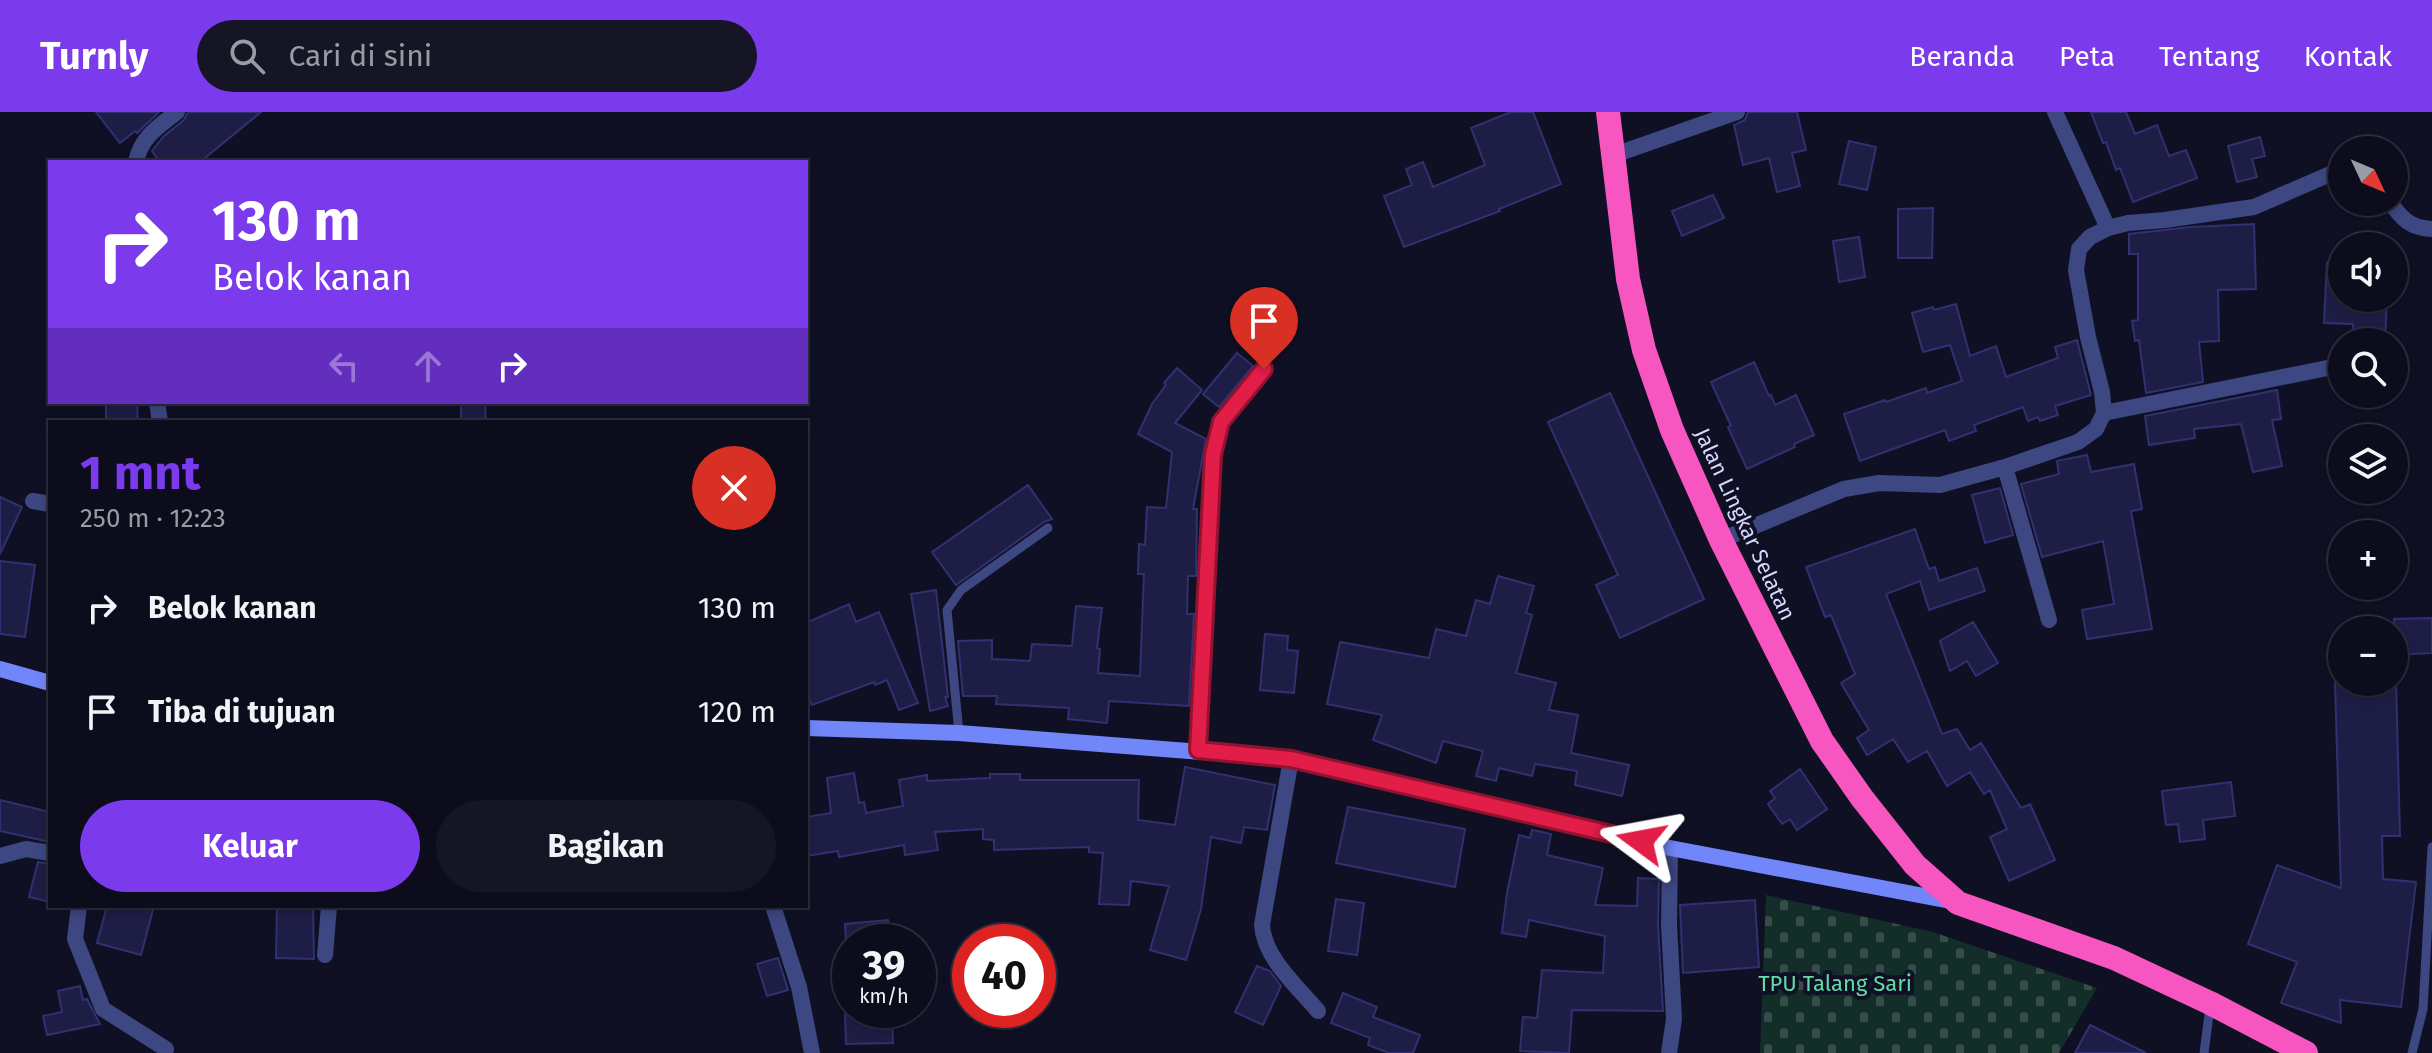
<!DOCTYPE html>
<html lang="id">
<meta charset="utf-8">
<style>
body{margin:0;font-family:"Fira Sans",sans-serif;background:#151525;color:#f1f3f6;height:100vh;display:flex;flex-direction:column;font-size:30px;white-space:nowrap}
*{box-sizing:border-box;margin:0}
p{font-size:26px;color:#9a9ba3}
.icon{flex:none;width:44px;height:44px;fill:none;stroke:currentColor;stroke-width:2;stroke-linecap:round;stroke-linejoin:round}
.map{position:relative;flex:1;overflow:hidden}
.sheet{position:absolute;left:48px;top:308px;width:760px;height:488px;display:flex;flex-direction:column;background:#0c0c1c;border-radius:0px;box-shadow:0 4px 12px #0003,0 0 0 2px #2c2c3b}
.sheet>*{flex:none}
.banner{position:absolute;left:48px;top:48px;width:760px;height:244px;border-radius:0px;box-shadow:0 4px 12px #0003,0 0 0 2px #2c2c3b;background:#7c3aed;color:#fff;overflow:hidden}
.needle{width:52px;rotate:134deg}
.controls{position:absolute;left:2328px;top:24px;display:grid;gap:16px}
.controls a{display:grid;place-items:center;width:80px;height:80px;border-radius:50%;background:#0c0c1c;box-shadow:0 4px 12px #0003,0 0 0 2px #2c2c3b;font-size:40px}
.speed{position:absolute;left:832px;top:812px;display:flex;gap:16px;font-size:40px;font-weight:700;text-align:center}
.speed>*{display:grid;place-content:center;width:104px;height:104px;border-radius:50%;background:#0c0c1c;box-shadow:0 4px 12px #0003,0 0 0 2px #2c2c3b;line-height:1}
.speed small{font-size:20px;font-weight:400}
.speed .limit{border:12px solid #d22;background:#fff;color:#111}
.pin{position:absolute;display:grid;place-items:center;width:68px;height:68px;color:#fff;margin:-82px -34px;border-radius:50% 50% 50% 0;rotate:-45deg;box-shadow:0 0 8px #0007}
.pin .icon{rotate:45deg}
.me{position:absolute;width:88px;margin:-44px;rotate:283deg;stroke-linejoin:round;filter:drop-shadow(0 0 6px #0008)}
.turn{display:flex;align-items:center;gap:28px;height:168px;padding:0 32px;font-size:36px}
.turn .icon{width:104px;height:104px;stroke-width:2.5}
.turn b{display:block;font-size:56px;line-height:68px}
.lanes{display:flex;align-items:center;height:76px;padding:0 32px;background:#0003;justify-content:center;gap:40px;direction:ltr}
.lanes .off{opacity:.35}
.round{display:grid;place-items:center;flex:none;width:84px;height:84px;border-radius:42px;background:#151525}
.overview{display:flex;align-items:center;justify-content:space-between;height:136px;padding:0 32px}
h1{font-size:48px;font-weight:700;line-height:60px;color:#7c3aed}
.button{display:flex;gap:16px;margin-top:auto;padding:16px 32px}
.button a{flex:1;height:92px;border-radius:48px;background:#7c3aed;color:#fff;font-size:32px;font-weight:700;line-height:92px;text-align:center}
.button a+a{background:#151525;color:#f1f3f6}
ul{padding:0;list-style:none}
li{display:flex;align-items:center;gap:24px;height:104px;padding:0 32px}
li div{flex:1}
li b{display:block;font-size:30px}
li em{font-style:normal}
header{display:flex;align-items:center;gap:48px;box-sizing:border-box;height:112px;padding:0 40px;background:#7c3aed;color:#fff}
header strong{font-size:38px}
nav{display:flex;gap:44px;margin-inline-start:auto;font-size:28px}
.search{width:560px;height:72px;background:#151525;display:flex;align-items:center;gap:20px;box-sizing:border-box;padding:0 28px;border-radius:44px;color:#9a9ba3;font-size:30px}
.map>svg:first-child{display:block}
</style>
<header>
<strong>Turnly</strong>
<div class="search"><svg class="icon" aria-label="search" viewBox="0 0 24 24"><circle cx="10" cy="10" r="6"/><path d="M15 15l6 6"/></svg>Cari di sini</div>
<nav><a>Beranda</a><a>Peta</a><a>Tentang</a><a>Kontak</a></nav>
</header>
<div class="map">
<svg width="2432" height="941" viewBox="0 0 2432 941">
<defs>
<pattern id="cemetery-stones" width="16" height="16" patternUnits="userSpaceOnUse" patternTransform="scale(2)"><rect width="16" height="16" fill="#132e29"/><path d="M2 7V4a2 2 0 0 1 4 0v3zM10 15v-3a2 2 0 0 1 4 0v3z" fill="#354c49"/></pattern>
</defs>
<rect width="100%" height="100%" fill="#101025"/>
<path fill="url(#cemetery-stones)" d="M 1766,783 L 1933,820 L 2097,876 L 2059,941 L 1760,941 Z"/>
<path fill="#1e1d45" stroke="#313070" stroke-width="2" d="M 96,0 L 159,0 L 137,21 L 135,19 L 120,31 Z
M 188,0 L 261,0 L 200,50 L 160,50 L 152,39 L 164,24 L 184,8 Z
M 1511,0 L 1533,0 L 1561,72 L 1499,97 L 1500,99 L 1404,135 L 1384,84 L 1412,73 L 1406,57 L 1423,50 L 1433,75 L 1485,53 L 1471,16 Z
M 1748,0 L 1797,0 L 1806,38 L 1792,41 L 1800,74 L 1777,80 L 1769,46 L 1743,53 L 1734,13 L 1745,8 Z
M 2091,0 L 2126,0 L 2135,22 L 2157,13 L 2169,44 L 2186,38 L 2197,66 L 2133,90 L 2120,56 L 2116,58 L 2106,30 L 2103,31 Z
M 2260,25 L 2265,44 L 2252,47 L 2257,65 L 2237,70 L 2228,34 Z
M 1849,29 L 1876,35 L 1867,78 L 1839,72 Z
M 1713,83 L 1724,106 L 1682,124 L 1672,99 Z
M 1933,96 L 1932,146 L 1898,146 L 1898,97 Z
M 2254,112 L 2256,177 L 2218,178 L 2219,229 L 2199,230 L 2203,270 L 2146,281 L 2139,228 L 2135,229 L 2132,209 L 2138,208 L 2138,142 L 2129,142 L 2129,122 L 2191,115 Z
M 1859,125 L 1865,165 L 1839,170 L 1833,129 Z
M 2327,150 L 2342,151 L 2342,186 L 2387,186 L 2385,230 L 2352,230 L 2353,212 L 2324,211 Z
M 1956,192 L 1970,244 L 1996,234 L 2006,265 L 2058,246 L 2055,235 L 2077,228 L 2091,283 L 2055,294 L 2058,303 L 2040,309 L 2038,305 L 2028,309 L 2023,295 L 1974,313 L 1976,319 L 1949,329 L 1945,318 L 1860,349 L 1844,302 L 1885,288 L 1886,290 L 1926,276 L 1927,281 L 1962,269 L 1950,233 L 1923,240 L 1912,201 L 1933,195 L 1934,198 Z
M 1237,241 L 1253,254 L 1219,295 L 1203,282 Z
M 1754,250 L 1769,284 L 1771,283 L 1775,293 L 1796,283 L 1814,323 L 1794,332 L 1795,335 L 1747,357 L 1728,315 L 1731,314 L 1711,270 Z
M 1177,256 L 1202,278 L 1175,311 L 1206,327 L 1193,397 L 1197,397 L 1196,464 L 1188,464 L 1187,502 L 1194,502 L 1189,594 L 1109,589 L 1107,611 L 1068,607 L 1069,596 L 996,592 L 997,584 L 963,584 L 958,529 L 992,528 L 992,547 L 1030,549 L 1032,532 L 1072,534 L 1076,494 L 1102,496 L 1097,536 L 1100,537 L 1098,561 L 1140,564 L 1144,462 L 1138,462 L 1139,432 L 1145,433 L 1147,395 L 1166,396 L 1172,340 L 1138,322 L 1152,292 L 1166,273 L 1164,271 Z
M 2277,278 L 2281,307 L 2272,308 L 2282,354 L 2253,360 L 2241,312 L 2194,317 L 2195,326 L 2149,333 L 2145,304 Z
M 1610,281 L 1704,487 L 1620,526 L 1596,473 L 1618,463 L 1548,310 Z
M 106,290 L 137,290 L 138,310 L 106,310 Z
M 461,291 L 485,291 L 486,310 L 461,310 Z
M 2087,343 L 2091,360 L 2134,352 L 2142,397 L 2131,399 L 2152,517 L 2087,527 L 2082,498 L 2114,492 L 2103,429 L 2042,445 L 2021,372 L 2059,362 L 2057,349 Z
M 1028,373 L 1052,407 L 1044,410 L 956,473 L 932,440 Z
M 2000,376 L 2013,423 L 1985,431 L 1972,383 Z
M 0,385 L 22,395 L 0,442 Z
M 1915,417 L 1929,457 L 1935,455 L 1939,469 L 1977,456 L 1985,479 L 1929,498 L 1920,469 L 1886,482 L 1942,622 L 1957,617 L 1970,638 L 1981,631 L 2021,696 L 2030,692 L 2055,748 L 2009,769 L 1990,725 L 2007,717 L 1990,678 L 1984,682 L 1970,660 L 1947,674 L 1927,639 L 1908,650 L 1893,627 L 1867,643 L 1857,626 L 1869,618 L 1841,571 L 1855,562 L 1831,503 L 1825,505 L 1806,455 Z
M 0,449 L 35,453 L 25,525 L 0,522 Z
M 1498,464 L 1534,474 L 1526,501 L 1532,503 L 1516,561 L 1556,571 L 1549,598 L 1578,603 L 1571,641 L 1629,653 L 1622,684 L 1575,673 L 1577,659 L 1535,652 L 1532,664 L 1499,656 L 1496,669 L 1476,664 L 1483,639 L 1443,629 L 1436,651 L 1373,628 L 1382,603 L 1327,592 L 1340,530 L 1429,546 L 1436,517 L 1466,524 L 1476,488 L 1490,492 Z
M 936,478 L 948,585 L 945,585 L 948,594 L 930,599 L 911,482 Z
M 849,492 L 856,510 L 879,500 L 918,591 L 899,598 L 887,568 L 875,573 L 874,570 L 812,593 L 806,578 L 806,511 Z
M 2432,506 L 2432,541 L 2394,543 L 2394,507 Z
M 1973,510 L 1998,551 L 1976,564 L 1967,549 L 1950,559 L 1940,529 Z
M 1265,522 L 1288,524 L 1287,538 L 1298,539 L 1294,581 L 1260,578 Z
M 2335,570 L 2396,570 L 2400,724 L 2382,724 L 2383,767 L 2416,770 L 2401,895 L 2340,888 L 2341,911 L 2281,891 L 2297,850 L 2248,832 L 2277,753 L 2341,776 Z
M 1185,655 L 1275,673 L 1267,718 L 1244,715 L 1241,731 L 1211,725 L 1201,797 L 1186,848 L 1150,838 L 1169,774 L 1131,769 L 1129,793 L 1099,792 L 1103,741 L 1089,740 L 1089,735 L 994,738 L 994,728 L 983,727 L 983,717 L 935,720 L 938,738 L 905,743 L 904,733 L 839,745 L 838,739 L 806,744 L 806,705 L 831,701 L 827,666 L 854,661 L 859,691 L 864,690 L 866,701 L 903,694 L 899,668 L 927,663 L 927,669 L 990,666 L 990,662 L 1020,662 L 1020,668 L 1139,668 L 1138,708 L 1175,713 Z
M 1800,657 L 1827,697 L 1797,718 L 1790,707 L 1782,712 L 1768,692 L 1775,686 L 1770,679 Z
M 2231,670 L 2235,704 L 2203,708 L 2205,727 L 2180,730 L 2178,712 L 2166,713 L 2162,679 Z
M 0,688 L 50,700 L 50,730 L 0,719 Z
M 1348,695 L 1465,717 L 1455,775 L 1336,751 Z
M 1532,718 L 1551,722 L 1547,743 L 1603,756 L 1595,793 L 1637,794 L 1638,766 L 1659,767 L 1658,813 L 1663,899 L 1572,898 L 1569,941 L 1520,939 L 1523,905 L 1537,906 L 1542,858 L 1603,861 L 1605,824 L 1529,808 L 1526,825 L 1502,821 L 1507,781 L 1519,723 L 1530,726 Z
M 38,750 L 50,752 L 50,790 L 29,785 Z
M 1336,787 L 1364,791 L 1357,843 L 1328,839 Z
M 1755,788 L 1759,855 L 1683,861 L 1680,793 Z
M 107,794 L 154,794 L 141,843 L 97,831 Z
M 277,794 L 313,794 L 314,847 L 276,846 Z
M 888,808 L 890,830 L 846,830 L 845,812 Z
M 778,846 L 788,878 L 767,884 L 757,852 Z
M 1257,854 L 1270,859 L 1281,874 L 1263,913 L 1235,900 Z
M 80,874 L 83,888 L 87,887 L 100,912 L 47,923 L 43,904 L 62,900 L 58,879 Z
M 1343,881 L 1377,895 L 1373,905 L 1420,923 L 1413,941 L 1389,941 L 1368,933 L 1370,926 L 1331,911 Z
M 892,901 L 893,931 L 846,932 L 845,902 Z
M 2090,913 L 2146,941 L 2075,941 Z"/>
<g fill="none" stroke-linecap="round" stroke-linejoin="round">
<path stroke="#3d4782" stroke-width="9" d="M 959,621 L 947,498 L 961,478 L 1048,416
M 2204,941 L 2210,895
M 2412,941 L 2423,897 L 2432,735"/>
<path stroke="#3d4782" stroke-width="16" d="M 2055,0 L 2108,116
M 1614,43 L 1737,0
M 136,50 C 141,25 158,15 177,0
M 2390,90 C 2402,107 2410,116 2432,117
M 157,290 L 160,310
M 2104,301 L 2342,253
M 2005,355 L 2049,508
M 33,389 L 50,392
M 1721,428 L 1844,377 L 1879,371 L 1940,373 L 2005,355 L 2078,330 L 2096,317 L 2104,301 L 2102,280 L 2088,225 L 2076,158 L 2079,137 L 2090,125 L 2108,116 L 2128,111 L 2165,108 L 2254,95 L 2330,62 L 2342,62
M 1198,638 L 1213,343 L 1221,310 L 1264,257
M 1291,647 L 1262,813 C 1264,846 1297,874 1318,899
M 0,744 L 26,737 L 50,741
M 79,794 L 75,827 L 103,897 L 166,937
M 773,794 L 799,875 L 812,941
M 325,843 L 329,794
M 1669,941 L 1674,907 L 1669,813 L 1670,736"/>
<path stroke="#7186f9" stroke-width="16" d="M 0,557 L 50,571
M 806,616 L 959,621 L 1291,647 L 1670,736 L 1956,790"/>
<path stroke="#f756c1" stroke-width="24" d="M 1608,0 L 1628,167 L 1644,238 L 1672,318 L 1721,428 L 1822,629 L 1862,686 L 1915,753 L 1958,791 L 2114,846 L 2210,891 L 2306,941"/>
</g>
<g fill="none" stroke-linecap="round" stroke-linejoin="round">
<g stroke="#92132f" stroke-width="20">
<path id="route" d="M 1264,257 L 1221,310 L 1213,343 L 1198,638 L 1291,647 L 1641,729"/>
</g>
<use href="#route" stroke="#e11d48" stroke-width="14"/>
</g>
<g text-anchor="middle" dominant-baseline="central" stroke-width="8" stroke-linejoin="round" paint-order="stroke">
<g font-size="22" fill="#d6d8fd" stroke="#101025">
<text transform="translate(1745 412) rotate(65)">Jalan Lingkar Selatan</text>
</g>
<g font-size="22" fill="#64daa7" stroke="#101025">
<text x="1835" y="871">TPU Talang Sari</text>
</g>
</g>
</svg>
<div class="controls">
<a><svg class="needle" viewBox="-14 -14 28 28"><path d="M0-13l5 13h-10z" fill="#e53935"/><path d="M0 13l5-13h-10z" fill="#9a9ba3"/></svg></a>
<a><svg class="icon" aria-label="sound" viewBox="0 0 24 24"><path d="M4 9h4l5-4v14l-5-4H4zM17 9q2 3 0 6"/></svg></a>
<a><svg class="icon" aria-label="search" viewBox="0 0 24 24"><circle cx="10" cy="10" r="6"/><path d="M15 15l6 6"/></svg></a>
<a><svg class="icon" aria-label="layers" viewBox="0 0 24 24"><path d="M12 4l9 5-9 5-9-5zM3 14l9 5 9-5"/></svg></a>
<a>+</a>
<a>−</a>
</div>
<div class="speed"><div>39<small>km/h</small></div><div class="limit">40</div></div>
<div class="pin" style="left:1264px;top:257px;background:#d93025"><svg class="icon" aria-label="arrive" viewBox="0 0 24 24"><path d="M6 21V4h12l-3 4 3 4H6"/></svg></div>
<svg class="me" style="left:1641px;top:729px" viewBox="-20 -20 40 40"><path d="M0-17L14 15 0 8-14 15z" fill="#e11d48" stroke="#fff" stroke-width="4"/></svg>
<div class="banner">
<div class="turn"><svg class="icon" aria-label="right" viewBox="0 0 24 24"><path d="M7 20v-9h11M14 6l5 5-5 5"/></svg><div><b>130 m</b>Belok kanan</div></div>
<div class="lanes"><svg class="icon off" aria-label="left" viewBox="0 0 24 24"><path d="M17 20v-9H6M10 6l-5 5 5 5"/></svg><svg class="icon off" aria-label="ahead" viewBox="0 0 24 24"><path d="M12 20V5M6 11l6-6 6 6"/></svg><svg class="icon" aria-label="right" viewBox="0 0 24 24"><path d="M7 20v-9h11M14 6l5 5-5 5"/></svg></div>
</div>
<section class="sheet">
<div class="overview"><div><h1>1 mnt</h1><p>250 m · 12:23</p></div><a class="round" style="background:#d93025;color:#fff"><svg class="icon" aria-label="close" viewBox="0 0 24 24"><path d="M6 6l12 12M18 6L6 18"/></svg></a></div>
<ul>
<li><svg class="icon" aria-label="right" viewBox="0 0 24 24"><path d="M7 20v-9h11M14 6l5 5-5 5"/></svg><div><b>Belok kanan</b></div><em>130 m</em></li>
<li><svg class="icon" aria-label="arrive" viewBox="0 0 24 24"><path d="M6 21V4h12l-3 4 3 4H6"/></svg><div><b>Tiba di tujuan</b></div><em>120 m</em></li>
</ul>
<div class="button"><a>Keluar</a><a>Bagikan</a></div>
</section>
</div>
